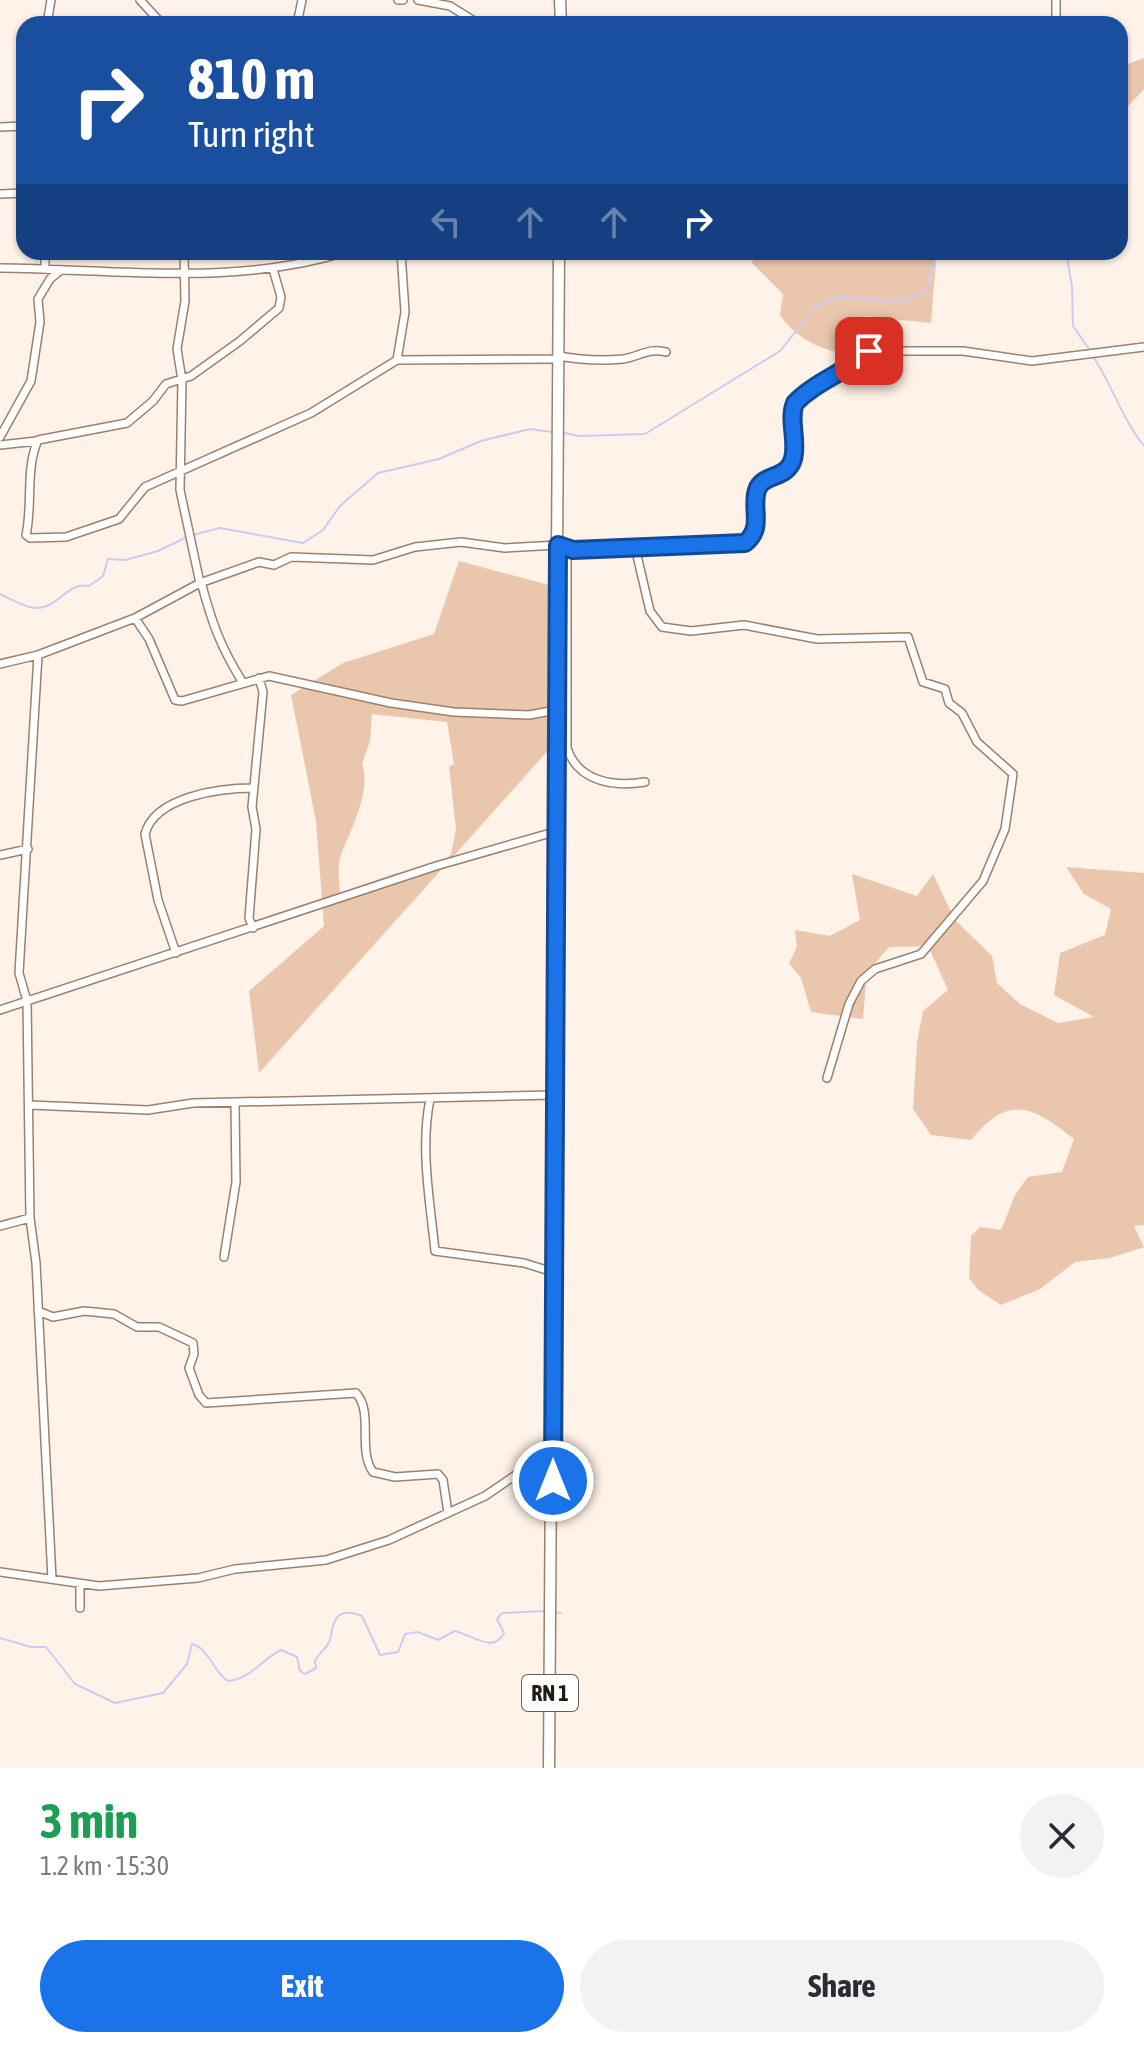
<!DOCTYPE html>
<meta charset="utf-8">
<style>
body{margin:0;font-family:"Asap Condensed",sans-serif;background:#f2f2f3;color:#2b2b33;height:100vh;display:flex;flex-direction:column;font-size:30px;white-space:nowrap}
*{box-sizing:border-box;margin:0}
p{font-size:26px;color:#7c7c81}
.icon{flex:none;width:44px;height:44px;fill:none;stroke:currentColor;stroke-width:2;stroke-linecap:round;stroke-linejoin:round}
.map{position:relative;height:1768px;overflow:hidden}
.drawer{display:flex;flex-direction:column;background:#fff;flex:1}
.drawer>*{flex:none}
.top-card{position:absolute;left:16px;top:16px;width:1112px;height:244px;border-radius:24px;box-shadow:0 2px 6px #0004;background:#1a4fa0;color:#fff;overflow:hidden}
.pin{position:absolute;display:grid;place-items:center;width:68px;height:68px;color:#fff;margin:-34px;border-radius:16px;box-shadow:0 4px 12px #0006}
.me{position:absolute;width:88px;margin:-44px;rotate:0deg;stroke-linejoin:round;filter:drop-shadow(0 0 6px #0008)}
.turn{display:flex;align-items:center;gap:28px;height:168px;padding:0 40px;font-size:36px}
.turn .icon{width:104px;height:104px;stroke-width:2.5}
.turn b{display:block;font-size:56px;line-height:68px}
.lanes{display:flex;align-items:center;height:76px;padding:0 40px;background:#0003;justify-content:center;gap:40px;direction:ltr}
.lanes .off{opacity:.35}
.round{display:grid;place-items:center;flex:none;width:84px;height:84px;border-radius:42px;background:#f2f2f3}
.summary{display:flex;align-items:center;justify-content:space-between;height:136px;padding:0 40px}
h1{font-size:48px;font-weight:700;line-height:60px;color:#1e9e55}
.action{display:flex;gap:16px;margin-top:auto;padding:16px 40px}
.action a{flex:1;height:92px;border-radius:48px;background:#1a73e8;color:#fff;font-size:32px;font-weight:700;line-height:92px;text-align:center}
.action a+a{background:#f2f2f3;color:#2b2b33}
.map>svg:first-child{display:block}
</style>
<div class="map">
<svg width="1144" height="1768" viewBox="0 0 1144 1768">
<rect width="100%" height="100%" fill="#fff2e8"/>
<path fill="#eac6ad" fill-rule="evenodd" d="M 1144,58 L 1144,89 L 1120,115 L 1120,67 Z
M 768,252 L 929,252 L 936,263 L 931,323 L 864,316 L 871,358 C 834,353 802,347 780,315 L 783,294 L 751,262 Z
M 459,561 L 560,588 L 561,736 L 259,1073 L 249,991 L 324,926 L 316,821 L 291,695 L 343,663 L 434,634 ZM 372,714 L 447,722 L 454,764 L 449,767 L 456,829 L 451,854 L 441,865 L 394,874 L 340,893 C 339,882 337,865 341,855 C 350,831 372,790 362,764 L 370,741 Z
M 1066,867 L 1144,873 L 1144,1225 L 1134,1226 L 1144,1247 L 1110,1258 L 1075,1262 L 1040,1289 L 1001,1305 L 978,1290 L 969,1278 L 971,1236 L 980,1227 L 1001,1230 L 1015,1195 L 1028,1177 L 1062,1172 L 1074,1139 C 1032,1105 1008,1094 971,1140 L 931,1135 L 913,1109 L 917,1042 L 923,1011 L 948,990 L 928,946 L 889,947 L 867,973 L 863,1019 L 811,1012 L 801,978 L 789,963 L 797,947 L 795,930 L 830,936 L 860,920 L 852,874 L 917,896 L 933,874 L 955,920 L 992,956 L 997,983 L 1020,1004 L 1058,1023 L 1094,1017 L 1054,995 L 1060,953 L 1105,935 L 1111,909 L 1084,894 Z"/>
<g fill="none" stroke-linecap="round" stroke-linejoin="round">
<path stroke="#cdcbf3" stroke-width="2" d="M 1066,252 L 1072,286 L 1073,326 L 1089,349
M 1092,355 C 1112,384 1122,419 1144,446
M 565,433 L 579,436 L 645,434 L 780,351 L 816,306 L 840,297 L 901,301 L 925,293 L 937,252
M 193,535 L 220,528 L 303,543 L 323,530 L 340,506 L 378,473 L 439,459 L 481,441 L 530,429 L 552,432
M 0,594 C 11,599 25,608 37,608 C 60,607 68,581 89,586 L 103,576 L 108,559 L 125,560 L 158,551 L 187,537
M 552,1612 L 561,1613
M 0,1638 L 31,1647 L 46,1647 L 75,1684 L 115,1703 L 163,1693 L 187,1664 L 192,1644 C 210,1649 212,1671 228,1681 C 253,1678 260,1660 281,1650 L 297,1657 L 300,1671 L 305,1674 L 316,1668 L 315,1661 C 318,1654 329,1646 330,1640 C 333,1620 337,1606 362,1616 L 380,1655 L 398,1652 L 405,1634 L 418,1632 L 438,1640 L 455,1631 C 472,1635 494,1654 504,1633 L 497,1619 L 502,1613 L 546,1611"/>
<g stroke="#9d806b" stroke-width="10">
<path id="minor" d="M 140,0 L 162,24
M 398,0 L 403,0
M 418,0 L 450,6 L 479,24
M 1056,19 L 1056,0
M 47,24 L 51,0
M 297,24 L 302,0
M 543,24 L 561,19
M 0,127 L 24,126
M 0,194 L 24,193
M 45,252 L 45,268
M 184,252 L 185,301 L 177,349 L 182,380 L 180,490 L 200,583
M 0,268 C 117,269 232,287 346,252
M 273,269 L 281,297 L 279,308 L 240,341 L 191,376 L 166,384 L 153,401 L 127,423 L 38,440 C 25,469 33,504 26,535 L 30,538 L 66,537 L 119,519 L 145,487 L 311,413 L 397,360 L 559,359
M 559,356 C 581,360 602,361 623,359 C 638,357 650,347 666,352
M 397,360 L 405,312 L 401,252
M 0,437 L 31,381 L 40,322 L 38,299 L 50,279 L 61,270
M 0,445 L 37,441
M 635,547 L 650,611 L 662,627 L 691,631 L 744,625 L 817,639 L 908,637 L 923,682 L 945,689 L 949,703 L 962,713 L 977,742 L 1013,774 L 1005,829 L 983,881 L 921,954 L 875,969 L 861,981 L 849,1004 L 827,1078
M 567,548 L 567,748 C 578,782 614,787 645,782
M 201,582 C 212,623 220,646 243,683
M 135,618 L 149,639 L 175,700 L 182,701 L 269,676 L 391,703 L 454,712 L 529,715 L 556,710
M 38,655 L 19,973 L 27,1001 L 30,1218 L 36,1263 L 52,1579
M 0,664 L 38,655 L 135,618 L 200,583 L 259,562 L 274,565 L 291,557 L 373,560 L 415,547 L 461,542 L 505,548 L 558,545 L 573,550 L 745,543 L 757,526 L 758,488 L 791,467 L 796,440 L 795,403 C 816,381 847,372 869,351 L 963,351 L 1032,361 L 1144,347
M 0,855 L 28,849
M 253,928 L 249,918 L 256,829 L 252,807 L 263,692 L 259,678
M 176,953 L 158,900 L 145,834 C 155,796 221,788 254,788
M 0,1010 L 436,866 L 554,832
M 430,1099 C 420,1149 430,1201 435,1251 L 524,1263 L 553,1272
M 30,1105 L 148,1110 L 193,1103 L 553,1095
M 0,1226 L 30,1218
M 224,1257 L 236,1182 L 235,1105
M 38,1311 L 53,1317 L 84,1311 L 114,1314 L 137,1327 L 159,1327 L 193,1343 L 194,1354 L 189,1368 L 199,1395 L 206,1403 L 356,1393 C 374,1412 357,1450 373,1472 L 395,1477 L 438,1474 L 443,1480 L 448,1513
M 0,1572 L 99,1586 L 198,1578 L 235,1569 L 326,1560 L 389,1540 L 485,1496 L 551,1451
M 80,1608 L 80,1585"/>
</g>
<g stroke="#9d806b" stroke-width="13">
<path id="primary" d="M 560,0 L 561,24
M 549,1768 L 559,252"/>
</g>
<use href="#minor" stroke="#fff" stroke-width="7"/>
<use href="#primary" stroke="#fff" stroke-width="10"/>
</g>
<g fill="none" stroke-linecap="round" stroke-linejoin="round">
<g stroke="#114b97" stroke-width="20">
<path id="route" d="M 553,1481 L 558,545 L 573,550 L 745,543 C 764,528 751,509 757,490 C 763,473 787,480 793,459 C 798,440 788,420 795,403 C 816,381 847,372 869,351"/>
</g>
<use href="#route" stroke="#1a73e8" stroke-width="14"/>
</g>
<g text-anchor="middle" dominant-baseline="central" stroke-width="6" stroke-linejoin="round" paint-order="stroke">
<rect fill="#fff" stroke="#665f58" stroke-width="2" x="522" y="1675" width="56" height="36" rx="6"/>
<g font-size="22" font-weight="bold" fill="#251a11">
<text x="550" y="1693">RN 1</text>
</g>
</g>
</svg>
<div class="pin" style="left:869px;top:351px;background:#d93025"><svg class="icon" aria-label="arrive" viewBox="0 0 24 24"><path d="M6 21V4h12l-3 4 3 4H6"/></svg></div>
<svg class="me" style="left:553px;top:1481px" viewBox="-20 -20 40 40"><circle r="17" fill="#1a73e8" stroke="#fff" stroke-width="3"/><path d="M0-11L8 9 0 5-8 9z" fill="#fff"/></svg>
<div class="top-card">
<div class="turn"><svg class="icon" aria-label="right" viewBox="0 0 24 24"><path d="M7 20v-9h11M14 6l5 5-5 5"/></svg><div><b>810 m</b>Turn right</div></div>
<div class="lanes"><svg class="icon off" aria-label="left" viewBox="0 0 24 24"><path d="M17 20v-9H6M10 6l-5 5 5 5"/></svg><svg class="icon off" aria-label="ahead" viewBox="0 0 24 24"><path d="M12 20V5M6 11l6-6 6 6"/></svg><svg class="icon off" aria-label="ahead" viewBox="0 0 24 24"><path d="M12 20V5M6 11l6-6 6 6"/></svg><svg class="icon" aria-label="right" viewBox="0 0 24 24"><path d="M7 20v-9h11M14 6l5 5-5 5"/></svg></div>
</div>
</div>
<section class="drawer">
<div class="summary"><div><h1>3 min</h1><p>1.2 km · 15:30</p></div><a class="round"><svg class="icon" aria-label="close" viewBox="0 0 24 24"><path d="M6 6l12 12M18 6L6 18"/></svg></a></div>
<div class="action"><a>Exit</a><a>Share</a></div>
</section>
